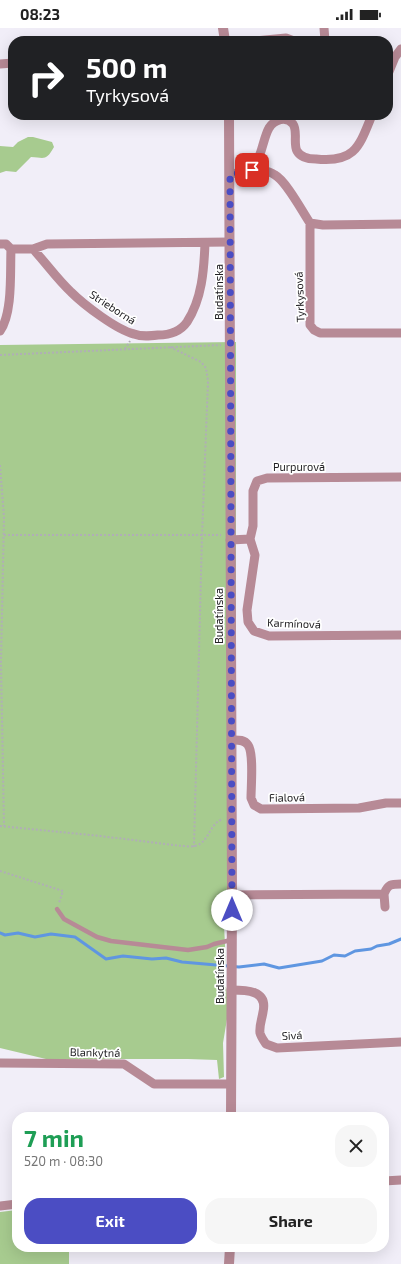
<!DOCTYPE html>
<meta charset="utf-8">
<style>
body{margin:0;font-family:"Exo 2",sans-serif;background:#f6f6f6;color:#222;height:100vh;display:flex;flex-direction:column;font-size:15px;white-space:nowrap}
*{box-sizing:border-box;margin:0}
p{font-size:13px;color:#767676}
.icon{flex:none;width:22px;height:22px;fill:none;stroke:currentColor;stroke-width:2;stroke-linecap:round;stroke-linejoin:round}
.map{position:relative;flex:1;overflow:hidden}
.sheet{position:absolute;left:12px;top:1084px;width:377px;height:140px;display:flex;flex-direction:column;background:#fff;border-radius:16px;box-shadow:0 4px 16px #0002}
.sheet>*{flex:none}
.hud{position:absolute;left:8px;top:8px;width:385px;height:84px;border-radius:16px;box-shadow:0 4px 16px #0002;background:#202124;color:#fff;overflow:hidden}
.pin{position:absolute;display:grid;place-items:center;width:34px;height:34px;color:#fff;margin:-17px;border-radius:8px;box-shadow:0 2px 6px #0006}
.me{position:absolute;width:44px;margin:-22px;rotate:0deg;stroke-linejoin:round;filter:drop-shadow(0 0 3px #0008)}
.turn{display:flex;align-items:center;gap:14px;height:84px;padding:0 12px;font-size:18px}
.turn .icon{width:52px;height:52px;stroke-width:2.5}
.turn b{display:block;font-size:28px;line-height:34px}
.round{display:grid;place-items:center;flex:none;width:42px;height:42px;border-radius:16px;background:#f6f6f6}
.headline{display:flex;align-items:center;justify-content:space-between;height:68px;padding:0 12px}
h1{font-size:24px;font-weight:700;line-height:30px;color:#1e9e55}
.primary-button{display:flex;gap:8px;margin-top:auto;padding:8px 12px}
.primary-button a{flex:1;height:46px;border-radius:16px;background:#4b4dc3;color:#fff;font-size:16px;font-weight:700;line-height:46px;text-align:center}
.primary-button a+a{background:#f6f6f6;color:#222}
.status{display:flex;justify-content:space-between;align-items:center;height:28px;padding:0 20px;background:#fff;direction:ltr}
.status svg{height:11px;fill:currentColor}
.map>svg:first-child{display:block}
</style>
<div class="status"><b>08:23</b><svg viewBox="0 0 49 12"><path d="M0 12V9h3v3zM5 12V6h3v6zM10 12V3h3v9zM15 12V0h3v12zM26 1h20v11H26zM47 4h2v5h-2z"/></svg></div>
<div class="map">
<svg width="401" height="1236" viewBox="0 0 401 1236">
<rect width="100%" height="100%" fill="#f1eef8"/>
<path fill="#a7cb8f" d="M 28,109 L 33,109 L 52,114 L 54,119 C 46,133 45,130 31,129 L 16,144 L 6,143 L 0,145 L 0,118 L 13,119 L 18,114 Z
M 236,314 L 236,822 L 223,877 L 226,937 L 218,951 L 218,954 L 226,959 L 229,979 L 223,1015 L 224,1049 L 219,1051 L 217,1032 L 188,1031 L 46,1031 L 0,1020 L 0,317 Z
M 17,1182 L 17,1219 L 69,1219 L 69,1236 L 0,1236 L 0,1184 Z"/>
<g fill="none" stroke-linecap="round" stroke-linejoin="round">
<path stroke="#5f96e1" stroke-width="3" d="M 0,905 L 5,907 L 18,905 L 35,909 L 51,906 L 75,909 L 106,931 L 123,928 L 152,931 L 166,930 L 182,934 L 239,939 L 264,936 L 279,940 L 322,933 L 334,927 L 345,928 L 355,923 L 371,921 L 377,918 L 389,916 L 401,911"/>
<path stroke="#b0aeb6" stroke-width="2" stroke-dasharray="2 2" stroke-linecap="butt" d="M 170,319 L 201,334 L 206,340 L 208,353 L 202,508 L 194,819
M 125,321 L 130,313
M 0,327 L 221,317
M 0,437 L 4,489 L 1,635 L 4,798
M 4,507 L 221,507
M 0,798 L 100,808 L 182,818 C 186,818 191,819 195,818 C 210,814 209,795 223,791
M 0,843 L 63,863 L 59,875"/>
<path stroke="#b78a96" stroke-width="4.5" d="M 57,881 L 64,891 L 97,909 L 111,913 L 188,922 L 207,919 L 214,916 L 231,912"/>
<path stroke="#b78a96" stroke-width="9" d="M 324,0 L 325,13
M 255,13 L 286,10 L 294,13
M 0,36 L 13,35
M 388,46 L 395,29 L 401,21
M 252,142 C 254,137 258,131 260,126 C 263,118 265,107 269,100 C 274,92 286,87 293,96 C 298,103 293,115 297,123 C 301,130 309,131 316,131 C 355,135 359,119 372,87
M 230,146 C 241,145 252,141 264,143 C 267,143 272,145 275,147 C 286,153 302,183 310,195 L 323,197 L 401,196
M 310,195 L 310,297 L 314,302 L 320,305 L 401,305
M 0,216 L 6,216 L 11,221 C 10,243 13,285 0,303
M 11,221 L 33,221 L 47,216 L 230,214
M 33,221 C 46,235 57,251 71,264 C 84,277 117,302 134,306 C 142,309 150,308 158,307 C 170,307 180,304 187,294 C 202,271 204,242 205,215
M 401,449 L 267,450 L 257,453 L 253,463 L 253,498 L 250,511 L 255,527 L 247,582 L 248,594 L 254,603 L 269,608 L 401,607
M 230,512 L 250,511
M 231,712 C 237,712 244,711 248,717 C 254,725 251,759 251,770 L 254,777 L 261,781 L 359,780 L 386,775 L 401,775
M 384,866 L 385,879
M 232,867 L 384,866 C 388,856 391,856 401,856
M 231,962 C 246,962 268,962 263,984 C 262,991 259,998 260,1005 C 261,1009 264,1013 266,1016 L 277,1020 L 401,1014
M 0,1035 L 124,1036 L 154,1056 L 231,1056
M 384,1153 L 401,1152
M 0,1178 L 17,1176"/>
<path stroke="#b78a96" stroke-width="10" d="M 223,0 L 225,13
M 229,87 L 232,867 L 231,1089
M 229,1236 L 230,1219"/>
</g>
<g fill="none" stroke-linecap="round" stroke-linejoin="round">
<path stroke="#4b4dc3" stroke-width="7" stroke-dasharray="0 12.6" d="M 232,882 L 230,146 L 240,145 L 252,142"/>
</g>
<g text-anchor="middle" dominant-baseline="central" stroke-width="3.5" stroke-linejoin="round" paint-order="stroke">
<g font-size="11" fill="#222124" stroke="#fff">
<text transform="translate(218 264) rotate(-90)">Budatínska</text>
<text transform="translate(299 269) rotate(-92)">Tyrkysová</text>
<text transform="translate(113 279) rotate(33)">Strieborná</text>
<text x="299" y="438">Purpurová</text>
<text transform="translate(218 588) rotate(-90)">Budatínska</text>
<text transform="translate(294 595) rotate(2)">Karmínová</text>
<text transform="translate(287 769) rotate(-1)">Fialová</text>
<text transform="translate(219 948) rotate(-90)">Budatínska</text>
<text transform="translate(292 1007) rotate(-3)">Sivá</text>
<text transform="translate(95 1024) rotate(1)">Blankytná</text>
</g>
</g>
</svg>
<div class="pin" style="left:252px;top:142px;background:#d93025"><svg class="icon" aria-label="arrive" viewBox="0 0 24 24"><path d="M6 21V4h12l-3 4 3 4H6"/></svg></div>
<svg class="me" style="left:232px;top:882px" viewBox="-20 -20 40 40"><circle r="19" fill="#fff"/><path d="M0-13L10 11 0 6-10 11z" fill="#4b4dc3"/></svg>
<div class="hud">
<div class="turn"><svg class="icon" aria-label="right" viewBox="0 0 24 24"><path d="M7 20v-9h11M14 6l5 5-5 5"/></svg><div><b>500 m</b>Tyrkysová</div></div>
</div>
<section class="sheet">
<div class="headline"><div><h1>7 min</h1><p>520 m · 08:30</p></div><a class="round"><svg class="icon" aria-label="close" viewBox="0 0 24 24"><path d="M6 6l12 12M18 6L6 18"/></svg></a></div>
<div class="primary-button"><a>Exit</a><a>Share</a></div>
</section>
</div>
